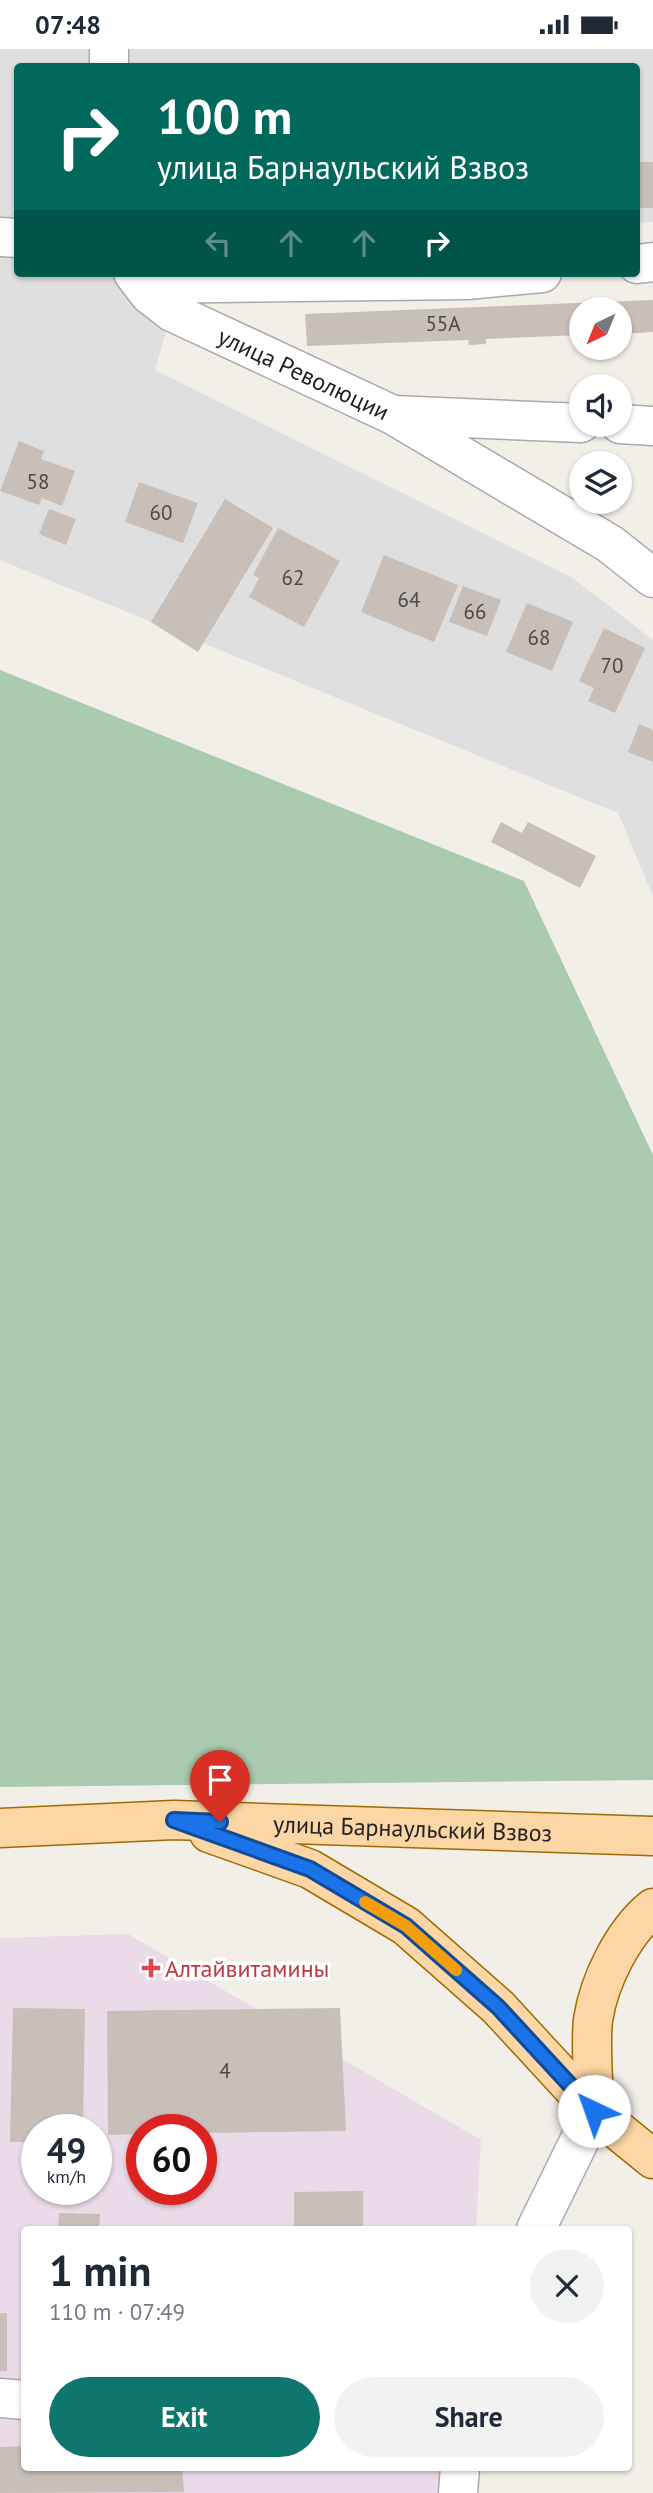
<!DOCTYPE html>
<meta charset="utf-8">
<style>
body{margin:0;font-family:"PT Sans",sans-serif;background:#f2f2f3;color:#1f2937;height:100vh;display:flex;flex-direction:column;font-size:26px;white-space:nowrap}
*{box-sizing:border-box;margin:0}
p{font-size:23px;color:#747a83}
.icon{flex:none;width:38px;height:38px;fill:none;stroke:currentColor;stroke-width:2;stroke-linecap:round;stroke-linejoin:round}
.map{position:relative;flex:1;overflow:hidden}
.details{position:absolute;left:21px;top:2177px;width:611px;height:245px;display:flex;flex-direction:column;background:#fff;border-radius:7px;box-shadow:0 2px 5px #0004}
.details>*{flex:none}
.hud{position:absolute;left:14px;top:14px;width:626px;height:214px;border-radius:7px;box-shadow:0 2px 5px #0004;background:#00695c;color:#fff;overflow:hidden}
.needle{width:46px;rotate:223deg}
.buttons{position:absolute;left:569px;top:248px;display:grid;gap:14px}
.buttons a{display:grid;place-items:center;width:63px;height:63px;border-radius:50%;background:#fff;box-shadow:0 2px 5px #0004;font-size:35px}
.speed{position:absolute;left:21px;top:2065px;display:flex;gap:14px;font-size:35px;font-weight:700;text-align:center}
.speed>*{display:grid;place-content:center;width:91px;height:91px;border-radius:50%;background:#fff;box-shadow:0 2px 5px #0004;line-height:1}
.speed small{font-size:18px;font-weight:400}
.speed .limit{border:10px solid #d22;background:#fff;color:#111}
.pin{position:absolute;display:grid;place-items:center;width:60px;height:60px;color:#fff;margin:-72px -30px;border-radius:50% 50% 50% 0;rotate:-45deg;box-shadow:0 0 7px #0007}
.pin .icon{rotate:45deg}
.me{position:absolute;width:77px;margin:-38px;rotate:318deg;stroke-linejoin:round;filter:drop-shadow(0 0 5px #0008)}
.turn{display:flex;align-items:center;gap:24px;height:147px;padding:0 28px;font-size:32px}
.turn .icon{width:91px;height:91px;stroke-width:2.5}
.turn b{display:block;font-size:49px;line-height:60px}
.lanes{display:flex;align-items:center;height:66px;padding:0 28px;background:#0003;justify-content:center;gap:35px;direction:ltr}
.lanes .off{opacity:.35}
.round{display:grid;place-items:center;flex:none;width:74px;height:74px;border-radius:37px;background:#f2f2f3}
.summary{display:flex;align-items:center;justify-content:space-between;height:119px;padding:0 28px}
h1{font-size:42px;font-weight:600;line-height:52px}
.primary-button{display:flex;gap:14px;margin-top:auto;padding:14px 28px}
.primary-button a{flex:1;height:80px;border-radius:42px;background:#0f766e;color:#fff;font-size:28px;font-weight:600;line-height:80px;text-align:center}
.primary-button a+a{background:#f2f2f3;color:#1f2937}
.status{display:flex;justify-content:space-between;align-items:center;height:49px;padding:0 35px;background:#fff;direction:ltr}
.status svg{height:19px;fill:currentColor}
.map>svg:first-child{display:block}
</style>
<div class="status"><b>07:48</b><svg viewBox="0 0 49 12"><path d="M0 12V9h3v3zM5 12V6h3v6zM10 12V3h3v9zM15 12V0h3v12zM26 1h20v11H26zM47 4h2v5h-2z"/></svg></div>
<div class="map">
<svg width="653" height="2444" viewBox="0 0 653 2444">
<rect width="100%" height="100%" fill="#f2efe9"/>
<path fill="#e0dfdf" d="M 0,0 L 653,0 L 653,173 L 637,174 L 637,18 L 18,18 L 18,224 L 183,224 L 155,321 L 573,529 L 653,591 L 653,847 L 618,764 L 0,511 Z"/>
<path fill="#ebdbe8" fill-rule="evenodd" d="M 128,1885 L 481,2091 L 476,2180 L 24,2180 L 24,2418 L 464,2419 L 463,2444 L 0,2444 L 0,1889 ZM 37,2081 L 96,2081 L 96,2140 L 37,2140 ZM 142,2081 L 201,2081 L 201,2140 L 142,2140 Z"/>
<path fill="#aacbaf" d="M 0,621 L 524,832 L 653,1106 L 653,1731 L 0,1738 Z"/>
<path fill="#c7bfb8" d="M 308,14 L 308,18 L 290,18 L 289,15 Z
M 637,113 L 653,113 L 653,159 L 637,159 Z
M 653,251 L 653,283 L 620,285 L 620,261 L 581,261 L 581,286 L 486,290 L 486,295 L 469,296 L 468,291 L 307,297 L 305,265 Z
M 19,392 L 44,402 L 41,410 L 75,422 L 62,457 L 42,449 L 39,456 L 0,442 Z
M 139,433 L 198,454 L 183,494 L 125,473 Z
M 225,450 L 273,479 L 198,603 L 151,573 Z
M 49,460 L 76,470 L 66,496 L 39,485 Z
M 278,479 L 340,512 L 304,578 L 249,548 L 259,529 L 253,526 Z
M 384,506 L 458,536 L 434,593 L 361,563 Z
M 463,537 L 501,551 L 487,587 L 449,573 Z
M 527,554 L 573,573 L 552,622 L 506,603 Z
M 604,579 L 645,599 L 615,664 L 588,652 L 594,639 L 579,632 Z
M 639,675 L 653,681 L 653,713 L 628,703 Z
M 501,773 L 522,784 L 528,773 L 596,807 L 580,839 L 491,793 Z
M 13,1959 L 85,1960 L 83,2081 L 37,2081 L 37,2093 L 10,2093 Z
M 340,1959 L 346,2082 L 201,2084 L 201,2081 L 142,2081 L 142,2085 L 108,2086 L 107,1962 Z
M 363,2142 L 363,2180 L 294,2180 L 294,2143 Z
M 59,2164 L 100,2165 L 99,2180 L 58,2180 Z
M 0,2264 L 7,2264 L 7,2322 L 0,2322 Z
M 24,2397 L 24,2418 L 182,2418 L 184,2443 L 0,2444 L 0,2398 Z"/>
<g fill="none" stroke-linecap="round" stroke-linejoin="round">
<g stroke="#a9a9a9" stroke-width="41">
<g id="minor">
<path d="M 109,0 L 109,18"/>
<path d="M 0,188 L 18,189"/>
<path d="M 637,215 L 653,213"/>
<path id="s1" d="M 133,224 L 149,245 L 172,263 L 393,366 L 581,374"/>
<path d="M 142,235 L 467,231 L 542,224"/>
<path d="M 398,369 L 610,495 L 653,529"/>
<path d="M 620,375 L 653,377"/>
<path d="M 536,2180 L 594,2062"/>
<path d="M 0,2349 L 24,2351"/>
<path d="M 458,2444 L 460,2418"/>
</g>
</g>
<g stroke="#a06b00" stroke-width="41">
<g id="major">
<path id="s2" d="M 0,1779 L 174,1771 L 653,1787"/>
<path d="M 209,1784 L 310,1820 L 406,1877 L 498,1958 L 594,2062 L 653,2110"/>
<path d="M 594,2062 C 594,2036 590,1996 593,1971 C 599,1932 623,1883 653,1859"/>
</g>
</g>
<use href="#minor" stroke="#fff" stroke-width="38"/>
<use href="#major" stroke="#fcd6a4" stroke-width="38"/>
</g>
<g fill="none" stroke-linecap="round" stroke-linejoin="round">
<g stroke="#114b97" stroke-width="18">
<path id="route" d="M 220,1773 L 174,1771 L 310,1820 L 406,1877 L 498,1958 L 594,2062"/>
</g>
<use href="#route" stroke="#1a73e8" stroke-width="12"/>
<path stroke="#f59e0b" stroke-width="12" d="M 365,1853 L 406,1877 L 456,1921"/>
</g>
<path fill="#e0444e" stroke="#fff" stroke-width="2.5" d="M147.5 1908.5h7v7h7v7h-7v7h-7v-7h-7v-7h7z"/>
<g text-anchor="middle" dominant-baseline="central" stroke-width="7" stroke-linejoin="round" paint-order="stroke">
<g font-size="21" fill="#4b4948">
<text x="443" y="274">55А</text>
<text x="38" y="432">58</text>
<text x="161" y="463">60</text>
<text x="293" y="528">62</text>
<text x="409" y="550">64</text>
<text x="475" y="562">66</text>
<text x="539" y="588">68</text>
<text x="612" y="616">70</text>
<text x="225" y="2021">4</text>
</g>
<g font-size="24" fill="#222" stroke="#fff">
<text stroke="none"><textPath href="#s1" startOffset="201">улица Революции</textPath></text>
<text stroke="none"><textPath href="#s2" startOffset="413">улица Барнаульский Взвоз</textPath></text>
</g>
<g font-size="24" fill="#be3a42" stroke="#fff" text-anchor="start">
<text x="165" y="1919">Алтайвитамины</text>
</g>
</g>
</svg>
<div class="buttons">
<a><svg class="needle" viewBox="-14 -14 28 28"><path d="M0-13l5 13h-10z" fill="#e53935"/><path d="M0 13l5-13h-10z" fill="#747a83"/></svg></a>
<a><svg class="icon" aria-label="sound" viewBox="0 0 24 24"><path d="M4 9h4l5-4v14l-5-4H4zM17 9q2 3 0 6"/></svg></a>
<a><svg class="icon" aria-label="layers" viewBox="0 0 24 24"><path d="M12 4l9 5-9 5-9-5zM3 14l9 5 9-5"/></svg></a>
</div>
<div class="speed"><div>49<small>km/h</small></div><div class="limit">60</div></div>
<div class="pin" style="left:220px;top:1773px;background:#d93025"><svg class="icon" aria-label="arrive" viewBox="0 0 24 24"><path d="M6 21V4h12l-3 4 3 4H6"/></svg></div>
<svg class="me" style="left:594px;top:2062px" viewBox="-20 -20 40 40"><circle r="19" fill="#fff"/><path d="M0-13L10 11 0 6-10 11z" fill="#1a73e8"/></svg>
<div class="hud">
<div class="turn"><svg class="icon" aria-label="right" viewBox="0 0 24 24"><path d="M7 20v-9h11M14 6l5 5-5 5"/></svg><div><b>100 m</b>улица Барнаульский Взвоз</div></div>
<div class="lanes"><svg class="icon off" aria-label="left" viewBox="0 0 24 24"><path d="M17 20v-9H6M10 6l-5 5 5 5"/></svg><svg class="icon off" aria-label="ahead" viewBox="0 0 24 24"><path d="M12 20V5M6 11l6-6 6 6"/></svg><svg class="icon off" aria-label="ahead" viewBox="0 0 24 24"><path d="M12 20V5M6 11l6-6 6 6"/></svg><svg class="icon" aria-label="right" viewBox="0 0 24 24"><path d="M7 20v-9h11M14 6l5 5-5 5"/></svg></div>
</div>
<section class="details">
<div class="summary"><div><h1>1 min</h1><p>110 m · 07:49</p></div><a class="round"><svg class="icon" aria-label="close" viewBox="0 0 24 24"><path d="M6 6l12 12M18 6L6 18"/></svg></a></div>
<div class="primary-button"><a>Exit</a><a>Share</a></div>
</section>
</div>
